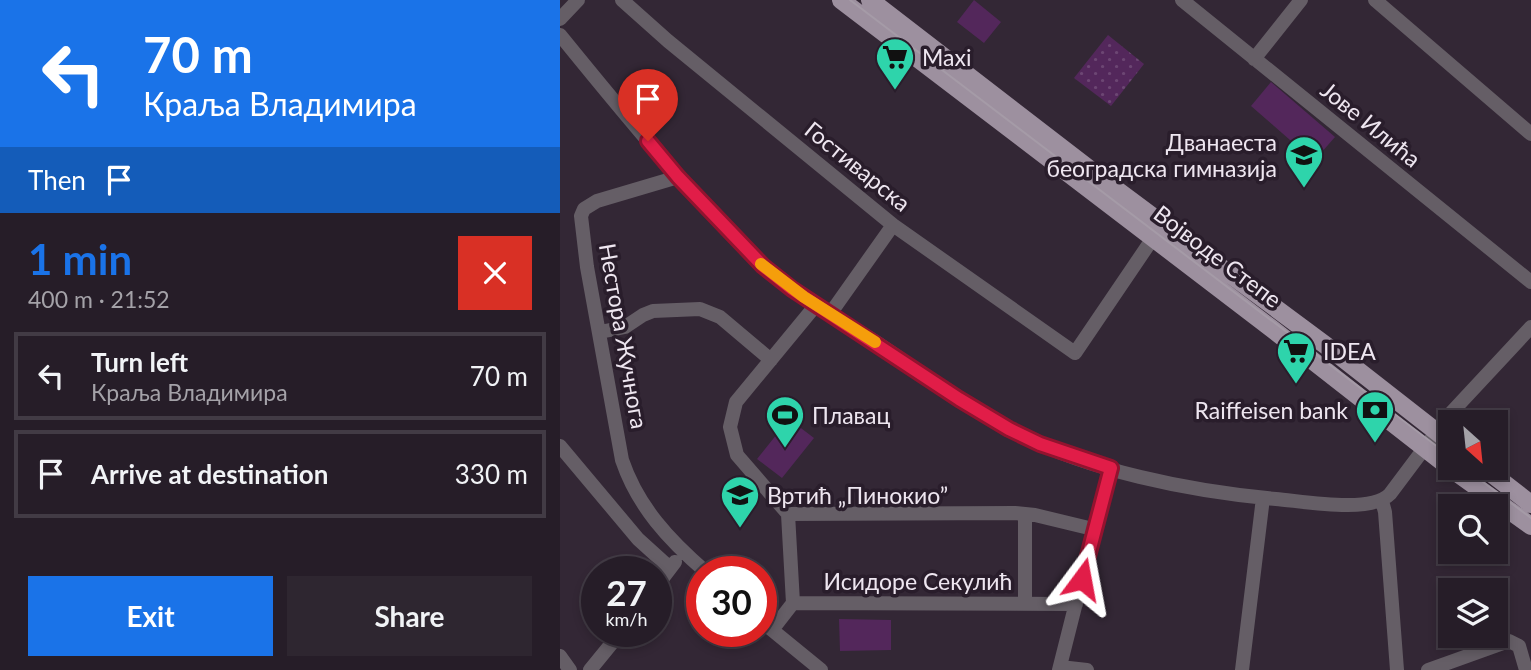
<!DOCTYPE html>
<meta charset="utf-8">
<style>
body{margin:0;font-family:Lato,sans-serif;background:#2e2630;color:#f1f3f6;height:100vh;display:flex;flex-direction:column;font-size:26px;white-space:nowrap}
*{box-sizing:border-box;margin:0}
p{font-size:23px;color:#a4a2a8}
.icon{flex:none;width:38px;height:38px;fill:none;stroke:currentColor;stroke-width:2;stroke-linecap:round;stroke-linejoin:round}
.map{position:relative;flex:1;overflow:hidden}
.sheet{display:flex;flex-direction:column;background:#261d28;width:560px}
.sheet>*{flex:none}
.banner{background:#1a73e8;color:#fff;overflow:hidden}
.needle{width:46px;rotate:153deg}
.tools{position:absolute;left:878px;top:410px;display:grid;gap:14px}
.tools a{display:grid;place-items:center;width:70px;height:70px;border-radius:0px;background:#261d28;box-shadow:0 4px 10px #0003,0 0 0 2px #423b45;font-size:35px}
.speed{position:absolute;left:21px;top:556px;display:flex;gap:14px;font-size:35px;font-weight:700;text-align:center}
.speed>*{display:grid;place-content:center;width:91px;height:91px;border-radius:50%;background:#261d28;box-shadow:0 4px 10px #0003,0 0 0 2px #423b45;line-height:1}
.speed small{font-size:18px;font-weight:400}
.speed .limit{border:10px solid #d22;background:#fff;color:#111}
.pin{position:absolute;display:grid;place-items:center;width:60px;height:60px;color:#fff;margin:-72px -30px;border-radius:50% 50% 50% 0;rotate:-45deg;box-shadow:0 0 7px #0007}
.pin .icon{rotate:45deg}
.me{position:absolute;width:77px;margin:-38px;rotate:13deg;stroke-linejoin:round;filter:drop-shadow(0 0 5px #0008)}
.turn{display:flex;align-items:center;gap:24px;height:147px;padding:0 28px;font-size:32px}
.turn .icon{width:91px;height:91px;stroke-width:2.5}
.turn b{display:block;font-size:49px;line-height:60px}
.then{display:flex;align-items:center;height:66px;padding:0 28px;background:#0003;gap:14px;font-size:26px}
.round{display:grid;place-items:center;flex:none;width:74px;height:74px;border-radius:0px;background:#2e2630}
.headline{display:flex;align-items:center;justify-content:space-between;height:119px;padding:0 28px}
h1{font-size:42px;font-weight:700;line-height:52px;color:#1a73e8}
.button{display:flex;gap:14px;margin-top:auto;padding:14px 28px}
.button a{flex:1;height:80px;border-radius:0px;background:#1a73e8;color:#fff;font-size:28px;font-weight:700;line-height:80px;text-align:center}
.button a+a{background:#2e2630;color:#f1f3f6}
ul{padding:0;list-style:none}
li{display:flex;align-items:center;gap:21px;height:88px;margin:0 14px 10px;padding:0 14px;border:4px solid #423b45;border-radius:0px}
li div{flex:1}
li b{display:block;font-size:26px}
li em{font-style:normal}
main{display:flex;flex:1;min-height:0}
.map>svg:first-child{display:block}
</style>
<main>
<section class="sheet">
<div class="banner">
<div class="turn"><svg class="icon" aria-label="left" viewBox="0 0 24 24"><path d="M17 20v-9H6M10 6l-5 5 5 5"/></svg><div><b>70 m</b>Краља Владимира</div></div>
<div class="then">Then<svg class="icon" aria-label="arrive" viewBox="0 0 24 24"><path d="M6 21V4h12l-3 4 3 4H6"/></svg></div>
</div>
<div class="headline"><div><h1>1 min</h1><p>400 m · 21:52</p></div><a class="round" style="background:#d93025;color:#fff"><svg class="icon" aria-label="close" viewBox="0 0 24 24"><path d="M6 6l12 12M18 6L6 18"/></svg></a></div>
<ul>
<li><svg class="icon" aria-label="left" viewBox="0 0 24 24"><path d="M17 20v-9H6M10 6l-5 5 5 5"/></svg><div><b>Turn left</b><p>Краља Владимира</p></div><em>70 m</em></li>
<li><svg class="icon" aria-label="arrive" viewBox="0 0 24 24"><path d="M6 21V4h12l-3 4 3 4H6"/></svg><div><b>Arrive at destination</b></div><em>330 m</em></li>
</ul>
<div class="button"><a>Exit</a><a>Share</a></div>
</section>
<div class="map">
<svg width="971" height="670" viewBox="0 0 971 670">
<defs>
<pattern id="grass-dots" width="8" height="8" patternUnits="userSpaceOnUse" patternTransform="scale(1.75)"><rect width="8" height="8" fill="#53275b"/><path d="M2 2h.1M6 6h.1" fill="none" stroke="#6c4673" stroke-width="1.8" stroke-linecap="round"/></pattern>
</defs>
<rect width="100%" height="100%" fill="#332735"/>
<path fill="url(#grass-dots)" d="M 548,35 L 584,64 L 551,106 L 514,78 Z"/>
<path fill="#53275b" d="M 414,0 L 441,22 L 424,43 L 397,22 Z
M 711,82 L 775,137 L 754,161 L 691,106 Z
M 229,419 L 254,438 L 222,478 L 197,459 Z
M 279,619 L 331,620 L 331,650 L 280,651 Z"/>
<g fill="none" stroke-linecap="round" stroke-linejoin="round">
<path stroke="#655e66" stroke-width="14" d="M 62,0 L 108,41 L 333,225 L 515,353 L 593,238
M 622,0 L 971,282
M 815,0 L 971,134
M 0,19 L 18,0
M 0,35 C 65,115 130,194 203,266 C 238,299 282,320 322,346 C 364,374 405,406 450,430 C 528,471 629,491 716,499 C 742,501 811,514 830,494 L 890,414 L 971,327
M 694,59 L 741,0
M 118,177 L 37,201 L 24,209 L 21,216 L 27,267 L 62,460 C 78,507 109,540 146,572
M 270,314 L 333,225
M 40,332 L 65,327 L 83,315 L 93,311 L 140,309 L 160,317 L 211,360
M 0,446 L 78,539 L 110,568
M 822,501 L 825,512 L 837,670
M 228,514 L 455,513 L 475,515 L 533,529
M 465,514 L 465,604
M 96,587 L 115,562
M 233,603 L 228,514 L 177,455 L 170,427 L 176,402 L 256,305
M 233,603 L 516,604
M 201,621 L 261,670
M 212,630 L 233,603
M 0,656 L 10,670
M 500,667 L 527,670
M 30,670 L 61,632
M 499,670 L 550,468
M 682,670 L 703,498
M 868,670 L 949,641 L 959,646 L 966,670"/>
<path stroke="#9d909f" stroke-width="18" d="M 281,0 L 711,328 L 890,468 L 971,526
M 310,0 L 546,182 L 772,350 L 891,443
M 923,467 L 971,504"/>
<path stroke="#a59ba7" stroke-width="2" d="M 290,0 L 891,457
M 903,467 L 971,518"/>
</g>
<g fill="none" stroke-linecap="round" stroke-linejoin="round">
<g stroke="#92132f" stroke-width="18">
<path id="route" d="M 88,141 L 118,177 L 203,266 L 232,289 L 399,399 L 449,429 L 480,444 L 551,468 L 522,579"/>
</g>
<use href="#route" stroke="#e11d48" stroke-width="12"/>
<path stroke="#f59e0b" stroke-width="12" d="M 201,264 L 244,297 L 315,342"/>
</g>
<defs>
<g id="supermarket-pin" transform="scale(2.0125)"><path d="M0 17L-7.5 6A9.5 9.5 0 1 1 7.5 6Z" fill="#2ed4ab" stroke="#291d2b"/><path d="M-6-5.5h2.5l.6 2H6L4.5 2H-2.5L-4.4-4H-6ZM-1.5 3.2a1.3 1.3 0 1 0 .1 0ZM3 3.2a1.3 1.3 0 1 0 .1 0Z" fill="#111"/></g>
<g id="school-pin" transform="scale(2.0125)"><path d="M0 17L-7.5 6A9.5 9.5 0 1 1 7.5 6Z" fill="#2ed4ab" stroke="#291d2b"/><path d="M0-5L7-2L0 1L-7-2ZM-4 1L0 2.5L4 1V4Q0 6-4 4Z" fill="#111"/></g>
<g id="bank-pin" transform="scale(2.0125)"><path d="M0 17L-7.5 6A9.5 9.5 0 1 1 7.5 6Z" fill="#2ed4ab" stroke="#291d2b"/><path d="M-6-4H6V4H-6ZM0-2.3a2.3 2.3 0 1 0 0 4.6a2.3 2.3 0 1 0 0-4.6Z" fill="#111"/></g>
<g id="stadium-pin" transform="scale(2.0125)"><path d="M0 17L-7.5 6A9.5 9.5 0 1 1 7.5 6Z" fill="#2ed4ab" stroke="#291d2b"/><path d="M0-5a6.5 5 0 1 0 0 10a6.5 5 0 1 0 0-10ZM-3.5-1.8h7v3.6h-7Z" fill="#111"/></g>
</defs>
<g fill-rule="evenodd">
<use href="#supermarket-pin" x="335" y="57"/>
<use href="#school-pin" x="744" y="155"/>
<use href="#supermarket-pin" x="736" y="351"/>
<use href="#bank-pin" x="815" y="410"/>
<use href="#stadium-pin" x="225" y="415"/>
<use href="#school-pin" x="180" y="495"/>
</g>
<g text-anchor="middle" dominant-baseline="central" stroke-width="7" stroke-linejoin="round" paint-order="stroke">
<g font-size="23" fill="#eee6f0" stroke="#291d2b" text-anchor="start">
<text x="362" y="57">Maxi</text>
<text x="717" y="142" text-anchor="end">Дванаеста<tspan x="717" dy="26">београдска гимназија</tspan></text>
<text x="763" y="351">IDEA</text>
<text x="788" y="410" text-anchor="end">Raiffeisen bank</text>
<text x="252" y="415">Плавац</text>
<text x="207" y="495">Вртић „Пинокио”</text>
</g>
<g font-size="23" fill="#eee6f0" stroke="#291d2b">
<text transform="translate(811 124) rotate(39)">Јове Илића</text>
<text transform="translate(298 166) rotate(39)">Гостиварска</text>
<text transform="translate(658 256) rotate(37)">Војводе Степе</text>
<text transform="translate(64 336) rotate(80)">Нестора Жучнога</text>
<text x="358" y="581">Исидоре Секулић</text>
</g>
</g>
</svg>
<div class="tools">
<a><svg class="needle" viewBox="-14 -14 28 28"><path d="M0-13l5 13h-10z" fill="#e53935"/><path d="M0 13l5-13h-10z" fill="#a4a2a8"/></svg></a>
<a><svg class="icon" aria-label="search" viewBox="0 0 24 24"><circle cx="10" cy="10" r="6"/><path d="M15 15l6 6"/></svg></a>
<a><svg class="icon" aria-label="layers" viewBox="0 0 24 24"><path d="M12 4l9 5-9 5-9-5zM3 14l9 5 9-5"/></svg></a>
</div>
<div class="speed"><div>27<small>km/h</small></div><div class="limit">30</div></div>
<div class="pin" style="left:88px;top:141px;background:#d93025"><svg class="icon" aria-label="arrive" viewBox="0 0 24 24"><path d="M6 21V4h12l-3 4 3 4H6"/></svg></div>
<svg class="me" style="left:522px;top:579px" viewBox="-20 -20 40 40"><path d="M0-17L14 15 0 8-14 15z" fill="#e11d48" stroke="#fff" stroke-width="4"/></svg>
</div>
</main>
